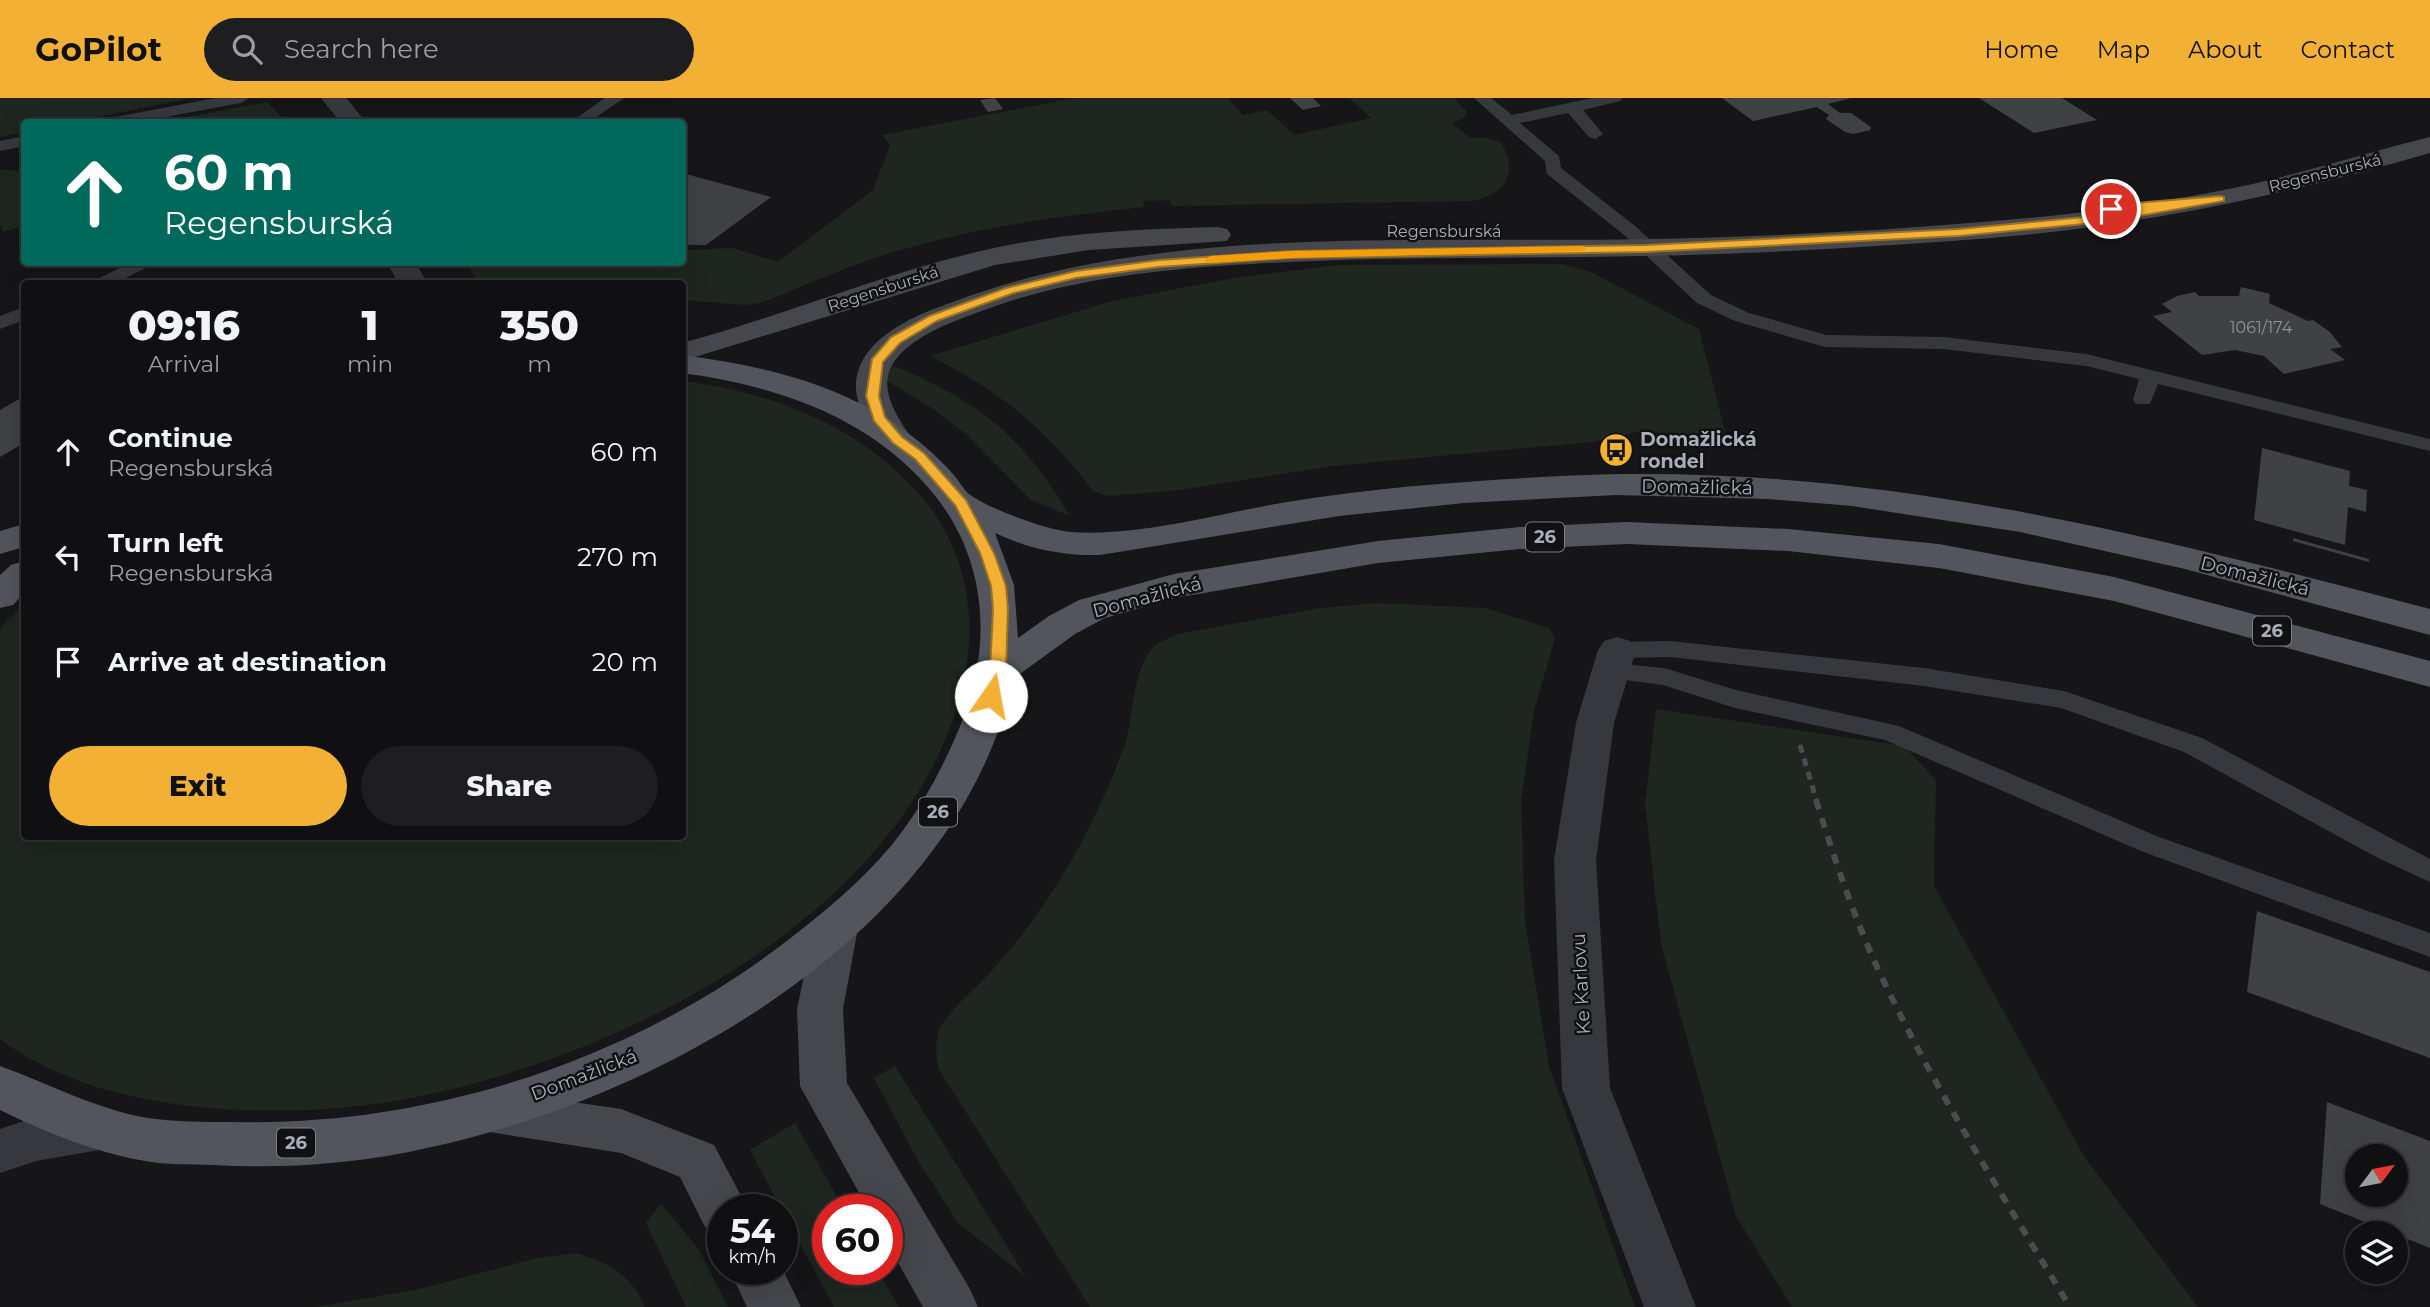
<!DOCTYPE html>
<meta charset="utf-8">
<style>
body{margin:0;font-family:Montserrat,sans-serif;background:#1e1e20;color:#f1f3f6;height:100vh;display:flex;flex-direction:column;font-size:26px;white-space:nowrap}
*{box-sizing:border-box;margin:0}
p{font-size:23px;color:#9c9d9f}
.icon{flex:none;width:38px;height:38px;fill:none;stroke:currentColor;stroke-width:2;stroke-linecap:round;stroke-linejoin:round}
.map{position:relative;flex:1;overflow:hidden}
.panel{position:absolute;left:21px;top:182px;width:665px;height:560px;display:flex;flex-direction:column;background:#101012;border-radius:7px;box-shadow:0 7px 28px #0002,0 0 0 2px #303032}
.panel>*{flex:none}
.top-card{position:absolute;left:21px;top:21px;width:665px;height:147px;border-radius:7px;box-shadow:0 7px 28px #0002,0 0 0 2px #303032;background:#00695c;color:#fff;overflow:hidden}
.needle{width:46px;rotate:58deg}
.tools{position:absolute;left:2345px;top:1046px;display:grid;gap:14px}
.tools a{display:grid;place-items:center;width:63px;height:63px;border-radius:50%;background:#101012;box-shadow:0 7px 28px #0002,0 0 0 2px #303032;font-size:35px}
.speed{position:absolute;left:707px;top:1096px;display:flex;gap:14px;font-size:35px;font-weight:700;text-align:center}
.speed>*{display:grid;place-content:center;width:91px;height:91px;border-radius:50%;background:#101012;box-shadow:0 7px 28px #0002,0 0 0 2px #303032;line-height:1}
.speed small{font-size:18px;font-weight:400}
.speed .limit{border:10px solid #d22;background:#fff;color:#111}
.pin{position:absolute;display:grid;place-items:center;width:60px;height:60px;color:#fff;margin:-30px;border:4px solid #fff;border-radius:50%;box-shadow:0 2px 7px #0007}
.me{position:absolute;width:77px;margin:-38px;rotate:12deg;stroke-linejoin:round;filter:drop-shadow(0 0 5px #0008)}
.turn{display:flex;align-items:center;gap:24px;height:147px;padding:0 28px;font-size:32px}
.turn .icon{width:91px;height:91px;stroke-width:2.5}
.turn b{display:block;font-size:49px;line-height:60px}
.eta{display:flex;justify-content:space-evenly;align-items:center;height:119px;text-align:center}
.eta b{font-size:42px;font-weight:800;line-height:49px}
.action{display:flex;gap:14px;margin-top:auto;padding:14px 28px}
.action a{flex:1;height:80px;border-radius:42px;background:#f2b134;color:#111;font-size:28px;font-weight:800;line-height:80px;text-align:center}
.action a+a{background:#1e1e20;color:#f1f3f6}
ul{padding:0;list-style:none}
li{display:flex;align-items:center;gap:21px;height:105px;padding:0 28px}
li div{flex:1}
li b{display:block;font-size:26px}
li em{font-style:normal}
header{display:flex;align-items:center;gap:42px;box-sizing:border-box;height:98px;padding:0 35px;background:#f2b134;color:#111}
header strong{font-size:33px}
nav{display:flex;gap:38px;margin-inline-start:auto;font-size:24px}
.search{width:490px;height:63px;background:#1e1e20;display:flex;align-items:center;gap:18px;box-sizing:border-box;padding:0 24px;border-radius:38px;color:#9c9d9f;font-size:26px}
.map>svg:first-child{display:block}
</style>
<header>
<strong>GoPilot</strong>
<div class="search"><svg class="icon" aria-label="search" viewBox="0 0 24 24"><circle cx="10" cy="10" r="6"/><path d="M15 15l6 6"/></svg>Search here</div>
<nav><a>Home</a><a>Map</a><a>About</a><a>Contact</a></nav>
</header>
<div class="map">
<svg width="2430" height="1209" viewBox="0 0 2430 1209">
<rect width="100%" height="100%" fill="#161618"/>
<path fill="#1e261f" d="M 0,0 L 192,0 L 73,24 L 24,24 L 24,34 L 0,39 Z
M 1074,0 L 1228,0 L 1243,17 L 1267,12 L 1294,37 L 1371,20 L 1349,0 L 1454,0 L 1467,14 L 1465,19 L 1452,25 L 1471,40 L 1487,40 L 1501,44 C 1519,76 1506,95 1473,103 L 1172,108 L 1170,102 L 1143,103 L 1144,109 C 1057,118 971,130 887,156 C 845,169 804,188 763,204 L 746,207 L 683,202 L 682,186 L 477,186 L 468,165 L 682,164 L 683,152 L 733,150 L 778,164 L 873,92 L 890,47 L 882,37 Z
M 267,4 L 287,24 L 161,24 Z
M 0,71 L 24,74 L 24,128 L 3,134 L 0,127 Z
M 1338,167 L 1561,166 L 1591,174 L 1699,231 L 1727,341 L 1708,337 L 1638,334 L 1592,344 L 1333,368 L 1179,392 L 1109,398 L 1095,394 L 1090,389 C 1043,328 999,293 930,258 L 1109,204 L 1233,180 Z
M 884,264 C 976,301 1019,333 1070,418 L 1031,402 L 967,337 L 933,311 L 886,282 Z
M 683,283 C 774,294 865,330 925,403 C 971,459 979,535 959,603 C 895,824 612,964 401,1002 C 332,1014 260,1016 190,1008 C 124,1000 54,982 0,941 L 0,530 L 24,506 L 24,738 L 682,738 Z
M 1377,505 L 1485,510 L 1549,530 L 1555,540 L 1534,613 L 1521,704 L 1525,824 L 1549,968 L 1635,1209 L 1090,1209 L 938,970 C 936,954 934,937 944,923 C 958,904 979,888 995,869 C 1053,804 1094,730 1124,649 C 1134,622 1132,575 1151,552 C 1157,544 1169,540 1178,536 L 1320,510 Z
M 1656,611 L 1904,648 L 1936,682 L 1934,788 L 2085,1060 L 2198,1209 L 1792,1209 L 1736,1118 L 1661,846 L 1645,706 Z
M 895,968 L 1026,1179 L 958,1125 L 917,1061 L 874,980 Z
M 795,1025 L 844,1111 L 828,1111 L 828,1171 L 877,1171 L 899,1209 L 834,1209 L 750,1052 Z
M 661,1106 L 698,1150 L 728,1209 L 686,1209 L 646,1125 Z
M 577,1155 C 611,1167 630,1175 645,1209 L 316,1209 L 420,1191 L 537,1160 Z"/>
<path fill="#404145" fill-rule="evenodd" d="M 995,0 L 1003,11 L 988,14 L 980,2 Z
M 1290,0 L 1313,0 L 1321,8 L 1303,12 Z
M 1722,0 L 1851,0 L 1828,6 L 1840,15 L 1851,15 L 1871,29 L 1870,32 L 1853,36 L 1845,34 L 1826,21 L 1829,17 L 1817,9 L 1753,23 Z
M 1979,0 L 2062,0 L 2097,22 L 2034,35 Z
M 682,75 L 771,99 L 706,147 L 682,147 Z
M 2241,189 L 2270,196 L 2269,205 L 2308,223 L 2313,222 L 2330,234 L 2342,249 L 2330,251 L 2345,262 L 2284,276 L 2264,258 L 2235,252 L 2202,257 L 2153,218 L 2172,214 L 2162,206 L 2177,198 L 2195,194 L 2199,198 L 2239,198 Z
M 24,298 L 24,345 L 0,359 L 0,312 Z
M 2262,350 L 2350,373 L 2349,388 L 2367,392 L 2366,414 L 2348,409 L 2345,447 L 2254,422 Z
M 2293,440 L 2369,461 L 2369,464 L 2293,443 Z
M 2257,813 L 2430,874 L 2430,960 L 2247,894 Z
M 2327,1004 L 2430,1043 L 2430,1150 L 2320,1106 ZM 2357,1059 L 2396,1059 L 2396,1097 L 2357,1097 Z"/>
<g fill="none" stroke-linecap="round" stroke-linejoin="round">
<path fill="#37383d" fill-rule="evenodd" d="M 216,0 L 249,0 L 241,5 L 138,24 L 107,24 L 115,19 Z
M 605,0 L 624,0 L 589,24 L 571,24 Z
M 1474,0 L 1491,0 L 1512,17 L 1592,0 L 1622,0 L 1620,3 L 1583,12 L 1603,36 L 1595,41 L 1589,39 L 1568,15 L 1520,25 L 1559,58 L 1561,70 L 1635,128 L 1711,197 L 1749,215 L 1826,237 L 1943,239 L 2086,256 L 2430,341 L 2430,353 L 2158,286 L 2150,306 L 2136,306 L 2133,302 L 2139,281 L 2086,268 L 1943,251 L 1825,249 L 1735,223 L 1697,205 L 1623,136 L 1547,76 L 1545,63 Z
M 24,38 L 24,48 L 0,53 L 0,43 Z
M 132,164 L 158,164 L 113,186 L 87,186 Z
M 24,209 L 24,222 L 0,231 L 0,218 Z
M 1670,543 L 1924,570 L 2064,593 L 2202,640 L 2430,761 L 2430,784 L 2378,760 L 2184,654 L 2061,610 L 1924,588 L 1670,559 L 1617,560 L 1609,558 L 1605,552 L 1609,546 L 1617,544 Z
M 1611,565 L 1664,570 L 1736,592 L 1899,628 L 2159,739 L 2430,835 L 2430,859 L 2141,753 L 1885,642 L 1735,610 L 1663,587 L 1602,579 L 1599,573 L 1602,567 Z"/>
<path fill="#37383d" fill-rule="evenodd" d="M 1617,539 L 1630,543 L 1636,552 L 1614,625 L 1596,762 L 1610,990 L 1696,1209 L 1644,1209 L 1562,990 L 1554,762 L 1576,625 L 1598,552 L 1604,543 Z
M 100,1008 L 117,1015 L 124,1030 L 117,1045 L 100,1052 L 36,1063 L 0,1075 L 0,1031 L 36,1019 Z"/>
<path fill="#37383d" fill-rule="evenodd" d="M 321,0 L 346,0 L 366,24 L 340,24 Z
M 415,164 L 428,186 L 399,186 L 387,165 Z"/>
<path fill="#45474d" fill-rule="evenodd" d="M 2430,39 L 2430,55 C 2285,97 2141,128 1991,140 C 1875,149 1759,156 1642,158 C 1512,161 1382,158 1252,166 C 1158,171 1065,181 976,215 C 949,225 916,237 897,260 C 874,287 897,319 913,342 L 909,349 L 897,352 L 885,349 C 873,331 856,311 856,289 C 856,241 915,217 953,204 C 1163,124 1423,146 1646,141 C 1762,139 1879,133 1995,123 C 2080,116 2165,105 2248,87 C 2310,73 2369,54 2430,39 Z
M 1217,129 L 1227,131 L 1231,137 L 1227,143 L 1089,152 L 995,167 L 682,263 L 682,245 C 787,217 888,173 994,150 C 1067,134 1142,131 1217,129 Z
M 836,812 L 851,817 L 858,830 L 843,911 L 847,985 L 970,1191 L 978,1209 L 923,1209 L 887,1145 L 887,1111 L 868,1111 L 800,988 L 797,911 L 814,830 L 821,817 Z
M 490,992 L 621,1011 L 714,1047 L 748,1111 L 723,1111 L 723,1135 L 705,1129 L 680,1079 L 621,1055 L 490,1034 L 473,1028 L 466,1013 L 473,998 Z
M 782,1170 L 801,1209 L 747,1209 L 729,1171 Z"/>
<path fill="#53555c" fill-rule="evenodd" d="M 682,257 C 758,267 833,284 897,327 C 917,341 936,357 952,375 C 958,381 963,391 969,396 C 989,411 1047,432 1071,434 C 1138,439 1221,415 1287,404 C 1377,389 1469,383 1560,378 C 1865,363 2138,434 2430,511 L 2430,537 L 2185,471 L 2020,434 L 1852,408 L 1768,401 L 1616,397 L 1464,405 L 1339,418 L 1100,457 C 1063,458 1029,451 995,435 L 1014,487 L 1018,540 L 1049,518 L 1079,502 L 1174,476 L 1378,443 L 1520,429 L 1627,424 L 1788,431 L 1939,446 L 2114,479 L 2430,563 L 2430,589 L 2114,503 L 1939,470 L 1788,453 L 1627,446 L 1520,451 L 1378,465 L 1175,500 L 1105,520 L 1075,536 L 1013,581 C 959,834 662,1000 427,1050 C 357,1066 284,1071 213,1067 C 192,1066 172,1067 151,1064 C 99,1056 47,1035 0,1012 L 0,968 C 50,986 95,1011 148,1020 C 175,1024 204,1024 231,1024 C 437,1029 647,958 807,827 C 841,800 875,770 901,735 C 927,700 945,665 961,626 C 992,550 988,465 936,399 C 874,320 778,288 682,275 Z
M 24,426 L 24,449 L 0,456 L 0,433 Z
M 24,463 L 24,495 L 13,507 L 0,510 L 0,477 L 11,467 Z"/>
<path stroke="#4a4c52" stroke-width="5" stroke-dasharray="8 6" stroke-linecap="butt" d="M 1800,647 L 1817,704"/>
<path stroke="#4a4c52" stroke-width="6" stroke-dasharray="10 9" stroke-linecap="butt" d="M 1816,702 C 1834,759 1853,817 1878,871 C 1933,989 2003,1098 2070,1209"/>
</g>
<path fill="#f2b134" stroke="#9d7322" stroke-width="2" d="M 2220,98 L 2224,99 L 2224,103 L 2105,124 L 1959,138 L 1646,154 L 1292,160 L 1159,169 L 1076,180 L 1014,195 L 937,223 L 900,245 L 883,264 L 879,298 L 885,319 L 902,339 L 924,355 L 966,402 L 994,455 L 1006,488 L 1008,511 L 1006,573 L 999,598 L 991,604 L 983,598 L 990,573 L 993,511 L 991,488 L 980,455 L 955,407 L 915,361 L 893,345 L 874,323 L 866,298 L 872,261 L 891,239 L 929,218 L 1006,190 L 1076,173 L 1159,162 L 1292,153 L 1646,147 L 1959,131 L 2105,117 L 2138,112 L 2107,113 L 2106,111 L 2111,107 Z"/>
<path fill="#f59e0b" d="M 1581,148 L 1585,149 L 1585,153 L 1292,160 L 1210,165 L 1204,162 L 1210,158 L 1292,153 Z"/>
<defs>
<g id="bus-disc" transform="scale(1.75)"><circle r="9.5" fill="#f2b134" stroke="#111113"/><path d="M-5-6H5V4H4V6H2V4H-2V6H-4V4H-5ZM-3.5-4V0h7V-4ZM-3.5 1.2v1.5H-2V1.2ZM2 1.2v1.5H3.5V1.2Z" fill="#111"/></g>
</defs>
<g fill-rule="evenodd">
<use href="#bus-disc" x="1616" y="352"/>
</g>
<g text-anchor="middle" dominant-baseline="central" stroke-width="5" stroke-linejoin="round" paint-order="stroke">
<g font-size="16" fill="#a8adb8" stroke="#111113">
<text transform="translate(2325 75) rotate(-14)">Regensburská</text>
<text x="1444" y="133">Regensburská</text>
<text transform="translate(883 191) rotate(-18)">Regensburská</text>
</g>
<g font-size="16" fill="#8e929b">
<text x="2261" y="229">1061/174</text>
</g>
<g fill="#111113" stroke="#7b7e86" stroke-width="2">
<rect x="1526" y="424.5" width="38" height="29" rx="5"/>
<rect x="2253" y="518.5" width="38" height="29" rx="5"/>
<rect x="919" y="699.5" width="38" height="29" rx="5"/>
<rect x="277" y="1030.5" width="38" height="29" rx="5"/>
</g>
<g font-size="18" font-weight="bold" fill="#a8adb8">
<text x="1545" y="439">26</text>
<text x="2272" y="533">26</text>
<text x="938" y="714">26</text>
<text x="296" y="1045">26</text>
</g>
<g font-size="19" font-weight="bold" fill="#a8adb8" stroke="#111113" text-anchor="start">
<text x="1640" y="341">Domažlická<tspan x="1640" dy="22">rondel</tspan></text>
</g>
<g font-size="19" fill="#a8adb8" stroke="#111113">
<text transform="translate(1697 389) rotate(1)">Domažlická</text>
<text transform="translate(2255 478) rotate(14)">Domažlická</text>
<text transform="translate(1147 499) rotate(-15)">Domažlická</text>
<text transform="translate(1581 886) rotate(-93)">Ke Karlovu</text>
<text transform="translate(584 977) rotate(-21)">Domažlická</text>
</g>
</g>
</svg>
<div class="tools">
<a><svg class="needle" viewBox="-14 -14 28 28"><path d="M0-13l5 13h-10z" fill="#e53935"/><path d="M0 13l5-13h-10z" fill="#9c9d9f"/></svg></a>
<a><svg class="icon" aria-label="layers" viewBox="0 0 24 24"><path d="M12 4l9 5-9 5-9-5zM3 14l9 5 9-5"/></svg></a>
</div>
<div class="speed"><div>54<small>km/h</small></div><div class="limit">60</div></div>
<div class="pin" style="left:2111px;top:111px;background:#d93025"><svg class="icon" aria-label="arrive" viewBox="0 0 24 24"><path d="M6 21V4h12l-3 4 3 4H6"/></svg></div>
<svg class="me" style="left:991px;top:598px" viewBox="-20 -20 40 40"><circle r="19" fill="#fff"/><path d="M0-13L10 11 0 6-10 11z" fill="#f2b134"/></svg>
<div class="top-card">
<div class="turn"><svg class="icon" aria-label="ahead" viewBox="0 0 24 24"><path d="M12 20V5M6 11l6-6 6 6"/></svg><div><b>60 m</b>Regensburská</div></div>
</div>
<section class="panel">
<div class="eta">
<div><b>09:16</b><p>Arrival</p></div>
<div><b>1</b><p>min</p></div>
<div><b>350</b><p>m</p></div>
</div>
<ul>
<li><svg class="icon" aria-label="ahead" viewBox="0 0 24 24"><path d="M12 20V5M6 11l6-6 6 6"/></svg><div><b>Continue</b><p>Regensburská</p></div><em>60 m</em></li>
<li><svg class="icon" aria-label="left" viewBox="0 0 24 24"><path d="M17 20v-9H6M10 6l-5 5 5 5"/></svg><div><b>Turn left</b><p>Regensburská</p></div><em>270 m</em></li>
<li><svg class="icon" aria-label="arrive" viewBox="0 0 24 24"><path d="M6 21V4h12l-3 4 3 4H6"/></svg><div><b>Arrive at destination</b></div><em>20 m</em></li>
</ul>
<div class="action"><a>Exit</a><a>Share</a></div>
</section>
</div>
